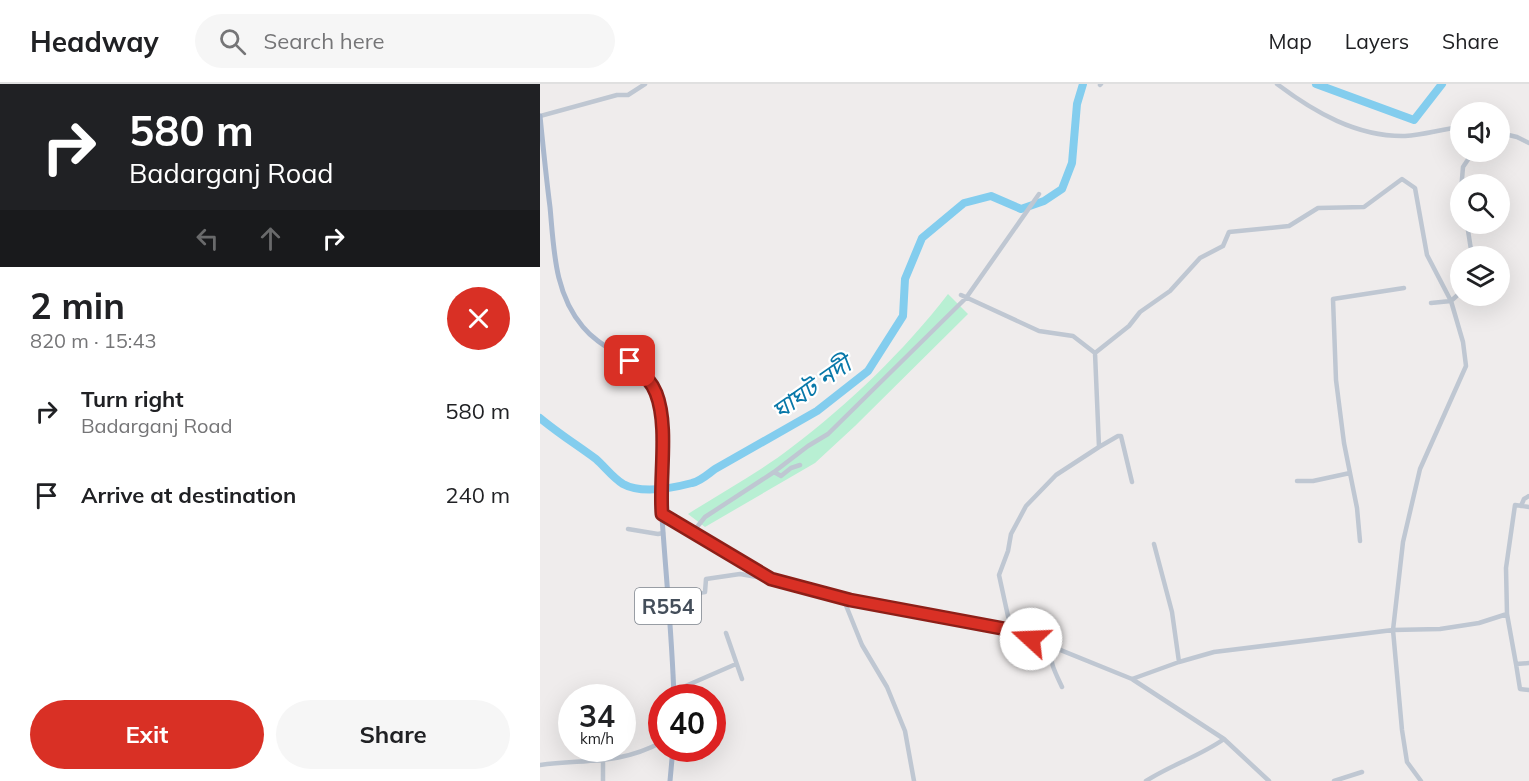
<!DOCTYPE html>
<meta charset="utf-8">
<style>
body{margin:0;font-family:Mulish,"Noto Sans Bengali",sans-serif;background:#f6f6f6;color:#202124;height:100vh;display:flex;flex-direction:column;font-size:22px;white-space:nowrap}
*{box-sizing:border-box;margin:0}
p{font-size:20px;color:#757577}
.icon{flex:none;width:33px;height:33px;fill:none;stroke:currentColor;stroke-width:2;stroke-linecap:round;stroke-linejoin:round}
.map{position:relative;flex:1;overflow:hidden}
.side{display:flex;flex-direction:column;background:#fff;width:540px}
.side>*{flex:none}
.banner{background:#202124;color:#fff;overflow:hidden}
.buttons{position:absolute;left:910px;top:18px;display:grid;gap:12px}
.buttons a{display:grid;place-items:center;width:60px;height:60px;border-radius:50%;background:#fff;box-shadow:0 6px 24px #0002;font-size:30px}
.speed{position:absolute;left:18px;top:600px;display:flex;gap:12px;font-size:30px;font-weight:700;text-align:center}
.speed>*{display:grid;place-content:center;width:78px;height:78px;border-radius:50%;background:#fff;box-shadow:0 6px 24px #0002;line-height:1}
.speed small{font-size:15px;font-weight:400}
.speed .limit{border:9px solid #d22;background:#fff;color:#111}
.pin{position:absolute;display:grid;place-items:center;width:51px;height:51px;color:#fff;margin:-26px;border-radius:12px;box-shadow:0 3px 9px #0006}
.me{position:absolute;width:66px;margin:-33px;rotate:290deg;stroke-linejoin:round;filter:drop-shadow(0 0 4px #0008)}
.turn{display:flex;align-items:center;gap:21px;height:126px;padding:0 30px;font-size:27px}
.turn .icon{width:78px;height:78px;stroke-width:2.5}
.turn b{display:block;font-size:42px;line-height:51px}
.lanes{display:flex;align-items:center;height:57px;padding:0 30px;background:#0003;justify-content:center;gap:30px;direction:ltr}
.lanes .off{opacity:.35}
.round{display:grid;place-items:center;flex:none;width:63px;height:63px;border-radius:32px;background:#f6f6f6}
.summary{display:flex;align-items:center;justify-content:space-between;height:102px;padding:0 30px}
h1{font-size:36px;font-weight:700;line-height:45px}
.primary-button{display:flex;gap:12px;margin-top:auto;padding:12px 30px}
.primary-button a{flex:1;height:69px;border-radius:36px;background:#d93025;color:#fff;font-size:24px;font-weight:700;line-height:69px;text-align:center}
.primary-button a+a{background:#f6f6f6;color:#202124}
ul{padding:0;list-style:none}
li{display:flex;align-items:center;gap:18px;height:84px;padding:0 30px}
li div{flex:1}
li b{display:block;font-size:22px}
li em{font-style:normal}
header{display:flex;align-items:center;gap:36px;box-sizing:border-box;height:84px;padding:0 30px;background:#fff;border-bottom:2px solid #e0e0e0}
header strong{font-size:28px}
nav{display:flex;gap:33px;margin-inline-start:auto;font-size:21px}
.search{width:420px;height:54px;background:#f6f6f6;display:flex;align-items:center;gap:15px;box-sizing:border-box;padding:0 21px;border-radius:33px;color:#757577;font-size:22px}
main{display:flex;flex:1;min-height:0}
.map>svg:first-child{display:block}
</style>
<header>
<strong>Headway</strong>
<div class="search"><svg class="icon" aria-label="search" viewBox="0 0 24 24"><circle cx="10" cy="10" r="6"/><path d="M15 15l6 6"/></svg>Search here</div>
<nav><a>Map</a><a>Layers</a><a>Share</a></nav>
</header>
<main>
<section class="side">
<div class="banner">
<div class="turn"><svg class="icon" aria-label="right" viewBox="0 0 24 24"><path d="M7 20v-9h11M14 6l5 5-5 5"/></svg><div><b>580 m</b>Badarganj Road</div></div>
<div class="lanes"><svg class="icon off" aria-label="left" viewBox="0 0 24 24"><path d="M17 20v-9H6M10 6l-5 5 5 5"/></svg><svg class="icon off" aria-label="ahead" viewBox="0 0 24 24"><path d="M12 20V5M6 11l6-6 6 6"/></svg><svg class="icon" aria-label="right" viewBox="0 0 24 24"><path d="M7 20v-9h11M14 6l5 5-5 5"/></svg></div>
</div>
<div class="summary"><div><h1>2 min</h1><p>820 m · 15:43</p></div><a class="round" style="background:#d93025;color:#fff"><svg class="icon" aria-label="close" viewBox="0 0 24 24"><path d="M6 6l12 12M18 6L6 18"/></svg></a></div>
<ul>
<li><svg class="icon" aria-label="right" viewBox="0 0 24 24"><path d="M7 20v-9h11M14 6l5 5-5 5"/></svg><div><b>Turn right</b><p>Badarganj Road</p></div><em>580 m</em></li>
<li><svg class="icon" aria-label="arrive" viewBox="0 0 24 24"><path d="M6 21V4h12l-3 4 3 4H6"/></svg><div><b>Arrive at destination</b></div><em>240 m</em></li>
</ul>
<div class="primary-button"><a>Exit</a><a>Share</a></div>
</section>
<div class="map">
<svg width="989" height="697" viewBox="0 0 989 697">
<rect width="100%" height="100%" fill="#efecec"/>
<path fill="#b8efd3" d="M 408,210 L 428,230 L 315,342 L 275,379 L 165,443 L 148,430 C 182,408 220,388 252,363 C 310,319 364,267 408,210 Z"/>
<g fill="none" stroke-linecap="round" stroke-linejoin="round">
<path stroke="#83cdee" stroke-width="8" d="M 776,0 L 874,36 L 902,0
M 0,334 C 18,349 37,361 56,375 C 65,383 73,394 83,400 C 101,410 133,404 152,399 C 161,397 168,390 175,385 L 277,327 L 328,287 L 363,232 L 365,195 L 382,154 L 424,119 L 451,112 L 481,125 L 504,117 L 522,105 L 532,79 L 537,20 L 543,0"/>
<path stroke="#bfc7d2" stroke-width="4.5" d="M 737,0 C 774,28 817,53 865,52 C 884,51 902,45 921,43
M 560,1 L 561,0
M 0,32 L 77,11 L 88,11 L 105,0
M 960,49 L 977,53 L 989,59
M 921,107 L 923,83 L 929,74 L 930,68
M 927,140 L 932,172
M 421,211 L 499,247 L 533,252 L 555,269 L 559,363 L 516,391 L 486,422 L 471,450 L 468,467 L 459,491 L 471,546
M 891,219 L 911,217 L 921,208
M 555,269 L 589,242 L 600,228 L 630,207 L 660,174 L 683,162 L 689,148 L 749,142 L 778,124 L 824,123 L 862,95 L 875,104 L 887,171 L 911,217 L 923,258 L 926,282 L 880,385 L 863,458 L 853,546 L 862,646 L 867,678 L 881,697
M 559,363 L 578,352 L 581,352 L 592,398
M 260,381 L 251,384 L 241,392 L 234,388 L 268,362 L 288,350 L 426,214 L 499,110
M 757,397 L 773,397 L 810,389
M 981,422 L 984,415 L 989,412
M 989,423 L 975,421 L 966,484 L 967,530 L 976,580 L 989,579
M 122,430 L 231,495 L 310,516 L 471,546 L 592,595 L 684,655 L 729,697
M 88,445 L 118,450 L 123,449
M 153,448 L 165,433 L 234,388
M 820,457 L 817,424 L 804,359 L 796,296 L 793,215 L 864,204
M 614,460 L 632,528 L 639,578
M 128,514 L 165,508 L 166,495 L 200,490 L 229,495
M 303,514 L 322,561 L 347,603 L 365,647 L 374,697
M 186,549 L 202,595
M 511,564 C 509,578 516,590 522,603
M 976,580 L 980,605 L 989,606
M 592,595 L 639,578 L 674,568 L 853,546 L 900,545 L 939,539 L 967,530
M 134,607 L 196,580
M 0,681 C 46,675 79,681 122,658
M 63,697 L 63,677
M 606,697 C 631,681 660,672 684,655
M 794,697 L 822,688"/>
<path stroke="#aab8cd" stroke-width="5" d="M 0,32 C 3,62 6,92 10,123 C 14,165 14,209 43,243 C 64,269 103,275 116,309 C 129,341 119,384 121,418 C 125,483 132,548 134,614
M 130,697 L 133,664"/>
</g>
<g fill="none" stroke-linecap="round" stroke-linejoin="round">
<g stroke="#8d1f18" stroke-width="15">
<path id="route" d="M 90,277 C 100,287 111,296 116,309 C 129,342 119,394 122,430 L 231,495 L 310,516 L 471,546 L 491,555"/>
</g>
<use href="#route" stroke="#d93025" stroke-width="10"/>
</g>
<g text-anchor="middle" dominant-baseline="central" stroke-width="4.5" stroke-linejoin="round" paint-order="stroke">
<rect fill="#fff" stroke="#7c838c" stroke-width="1.5" x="95" y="504" width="66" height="36" rx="4.5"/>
<g font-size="21" font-weight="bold" fill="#444e5a">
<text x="128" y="522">R554</text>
</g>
<g font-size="24" font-style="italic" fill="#0878a9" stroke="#fff">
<text transform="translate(271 303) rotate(-35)">ঘাঘট নদী</text>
</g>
</g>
</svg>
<div class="buttons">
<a><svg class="icon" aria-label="sound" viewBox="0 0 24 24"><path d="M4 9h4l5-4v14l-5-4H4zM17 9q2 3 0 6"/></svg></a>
<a><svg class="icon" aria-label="search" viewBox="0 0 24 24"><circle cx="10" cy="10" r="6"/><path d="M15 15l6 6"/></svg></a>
<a><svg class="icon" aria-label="layers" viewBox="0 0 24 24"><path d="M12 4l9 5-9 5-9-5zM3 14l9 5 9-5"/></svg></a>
</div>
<div class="speed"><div>34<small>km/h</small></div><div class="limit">40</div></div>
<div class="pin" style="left:90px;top:277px;background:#d93025"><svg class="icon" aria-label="arrive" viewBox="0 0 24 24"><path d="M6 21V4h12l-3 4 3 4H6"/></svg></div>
<svg class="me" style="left:491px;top:555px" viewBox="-20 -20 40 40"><circle r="19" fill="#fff"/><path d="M0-13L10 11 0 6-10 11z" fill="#d93025"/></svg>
</div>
</main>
